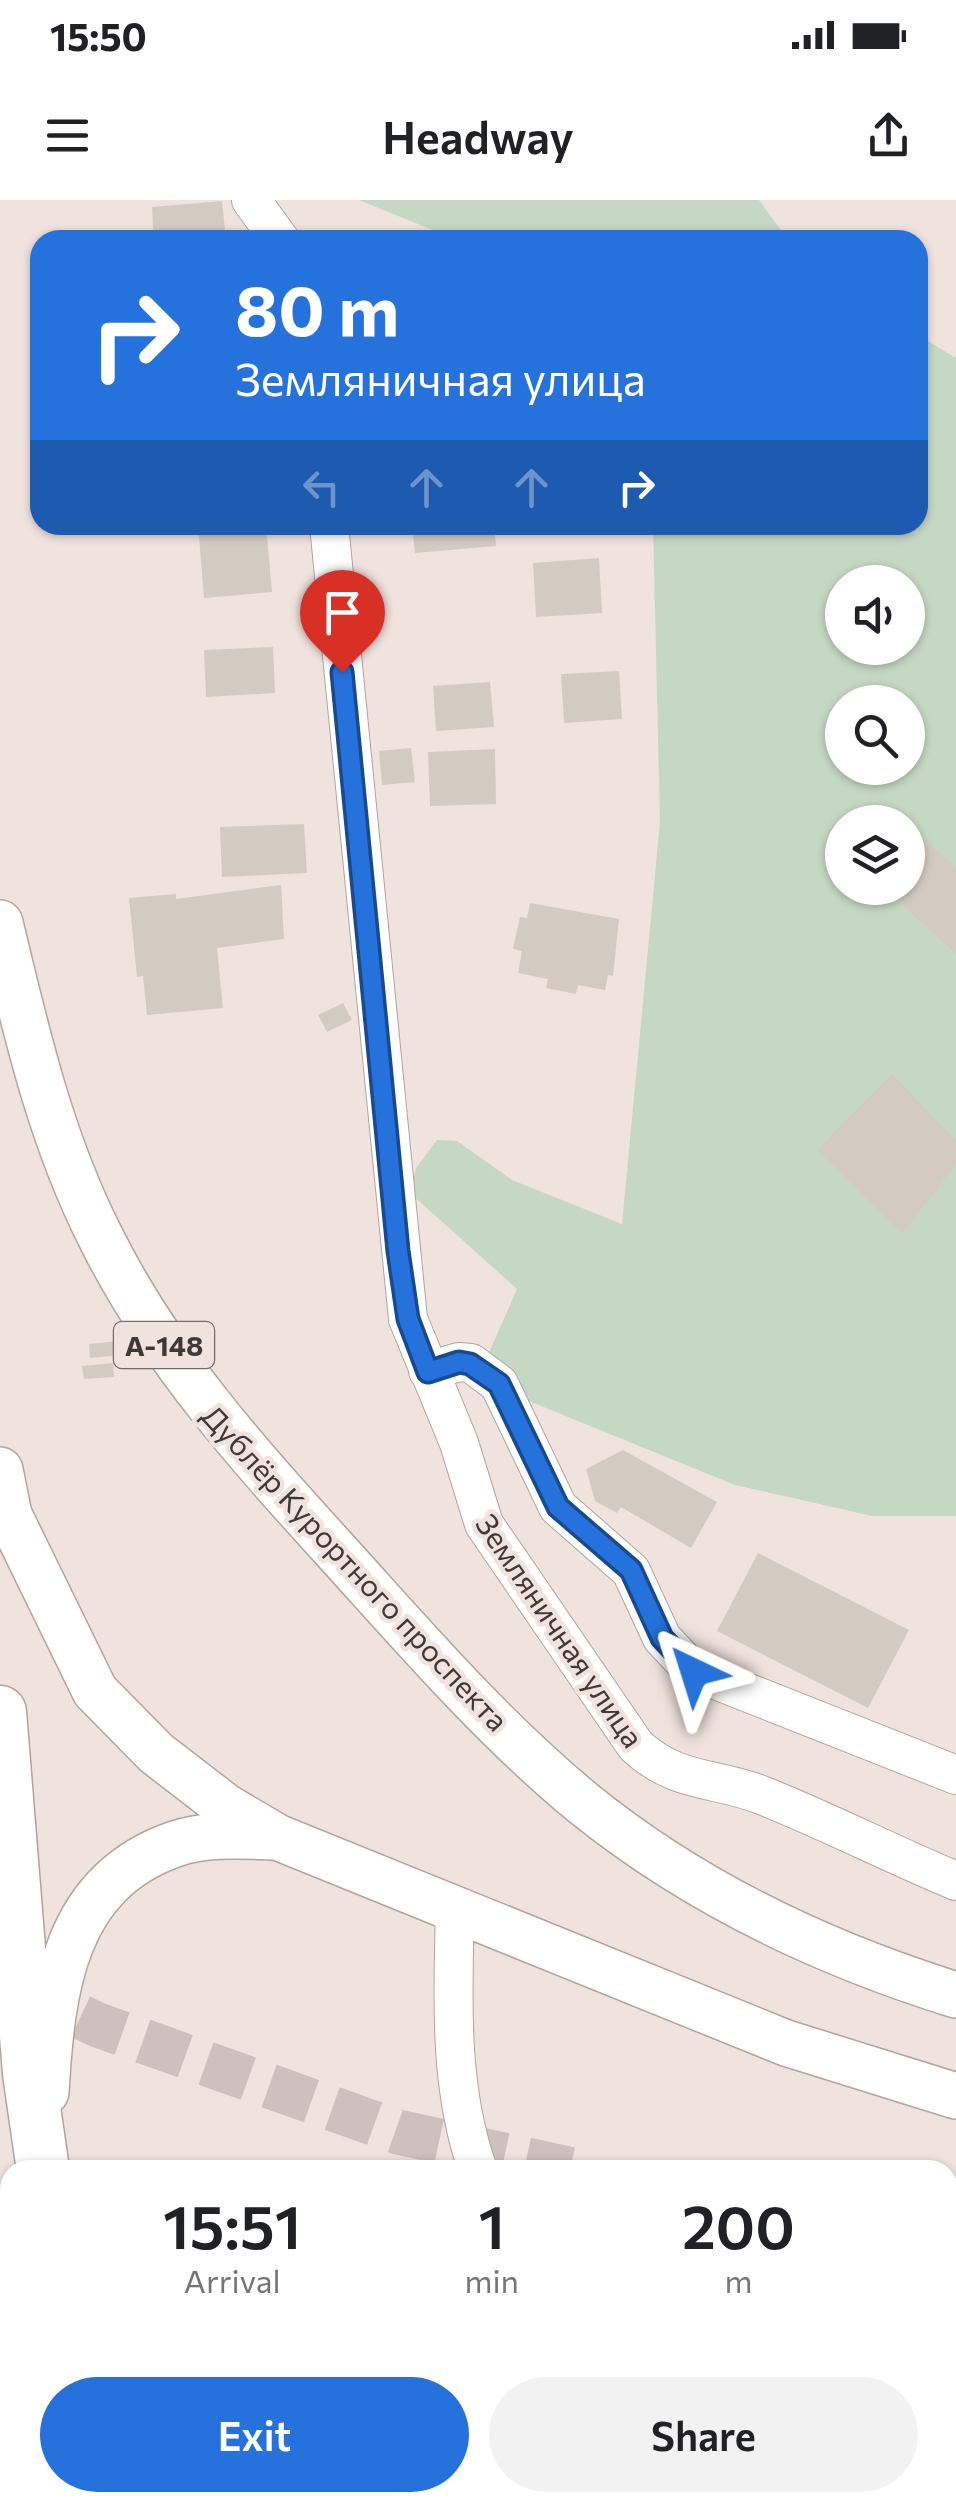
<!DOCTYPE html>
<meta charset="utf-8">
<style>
body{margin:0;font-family:Commissioner,sans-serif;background:#f2f2f2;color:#202124;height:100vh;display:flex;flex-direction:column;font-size:38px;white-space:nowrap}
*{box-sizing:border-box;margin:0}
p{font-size:32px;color:#757577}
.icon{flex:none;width:55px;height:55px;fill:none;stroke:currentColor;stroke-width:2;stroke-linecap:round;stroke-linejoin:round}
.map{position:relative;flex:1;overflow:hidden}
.sheet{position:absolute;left:0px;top:1960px;width:958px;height:352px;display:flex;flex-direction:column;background:#fff;border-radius:30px 30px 0 0;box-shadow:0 2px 8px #0004}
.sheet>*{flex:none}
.guide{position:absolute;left:30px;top:30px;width:898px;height:305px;border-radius:30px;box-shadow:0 2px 8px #0004;background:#2572dd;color:#fff;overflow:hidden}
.fabs{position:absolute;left:825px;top:365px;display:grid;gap:20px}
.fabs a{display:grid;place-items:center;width:100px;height:100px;border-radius:50%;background:#fff;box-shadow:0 2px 8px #0004;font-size:50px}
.pin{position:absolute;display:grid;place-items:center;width:85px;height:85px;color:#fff;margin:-102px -42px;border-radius:50% 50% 50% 0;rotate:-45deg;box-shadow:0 0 10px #0007}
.pin .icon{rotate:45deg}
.me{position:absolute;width:110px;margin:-55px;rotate:319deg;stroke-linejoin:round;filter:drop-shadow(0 0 8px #0008)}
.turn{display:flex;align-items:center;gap:35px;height:210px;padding:0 40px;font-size:45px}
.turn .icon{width:130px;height:130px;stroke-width:2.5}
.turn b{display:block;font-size:70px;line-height:85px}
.lanes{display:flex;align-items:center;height:95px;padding:0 40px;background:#0003;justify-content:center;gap:50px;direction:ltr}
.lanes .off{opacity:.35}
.eta{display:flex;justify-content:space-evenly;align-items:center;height:170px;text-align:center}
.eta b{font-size:60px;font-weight:600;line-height:70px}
.button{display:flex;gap:20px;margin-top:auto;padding:20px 40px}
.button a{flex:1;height:115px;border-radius:60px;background:#2572dd;color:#fff;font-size:40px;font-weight:600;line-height:115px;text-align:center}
.button a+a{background:#f2f2f2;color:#202124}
.status{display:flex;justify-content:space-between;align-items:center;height:70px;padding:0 50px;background:#fff;direction:ltr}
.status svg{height:28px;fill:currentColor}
header{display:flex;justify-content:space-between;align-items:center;height:130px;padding:0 40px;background:#fff;font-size:45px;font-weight:600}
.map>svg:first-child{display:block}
</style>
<div class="status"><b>15:50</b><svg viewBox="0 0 49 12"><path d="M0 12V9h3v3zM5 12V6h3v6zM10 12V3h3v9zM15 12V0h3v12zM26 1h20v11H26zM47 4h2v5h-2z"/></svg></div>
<header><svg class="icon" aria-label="menu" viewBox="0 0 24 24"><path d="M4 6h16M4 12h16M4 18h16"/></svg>Headway<svg class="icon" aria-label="share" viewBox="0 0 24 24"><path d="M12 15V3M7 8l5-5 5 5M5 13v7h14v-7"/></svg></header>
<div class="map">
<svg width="956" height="2311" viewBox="0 0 956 2311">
<rect width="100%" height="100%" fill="#f0e3de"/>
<path fill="#c5d8c3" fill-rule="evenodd" d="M 359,0 L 759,0 L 788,40 L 457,40 Z
M 918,135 L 956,158 L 956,1316 L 872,1316 L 735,1285 L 477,1180 L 517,1089 L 410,993 L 416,968 L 437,940 L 457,941 L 512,980 L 622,1024 L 660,622 L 653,325 L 918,325 ZM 842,382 L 908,382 L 908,448 L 842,448 ZM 842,502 L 908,502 L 908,568 L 842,568 ZM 842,622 L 908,622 L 908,688 L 842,688 Z
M 948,2072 L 956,2072 L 956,2256 L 948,2203 Z"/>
<path fill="#d3cbc1" d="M 222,1 L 226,40 L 154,40 L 152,7 Z
M 198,325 L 266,325 L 272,392 L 204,398 Z
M 412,325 L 494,325 L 496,346 L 415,353 Z
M 599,358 L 602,413 L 536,417 L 533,363 Z
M 273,447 L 275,493 L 206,497 L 204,450 Z
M 619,471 L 622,519 L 564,523 L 561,474 Z
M 490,482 L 494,527 L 436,531 L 433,486 Z
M 411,548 L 415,582 L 382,585 L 379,551 Z
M 495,549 L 496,604 L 430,606 L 428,552 Z
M 304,624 L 307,673 L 222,677 L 220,627 Z
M 929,643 L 956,668 L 956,754 L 884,688 L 908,688 L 908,665 Z
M 281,685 L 284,739 L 217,748 L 223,808 L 147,815 L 143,776 L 137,777 L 129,698 L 176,694 L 176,699 Z
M 530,703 L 619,719 L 613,776 L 608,775 L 605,790 L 578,785 L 576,794 L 546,788 L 548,779 L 518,773 L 522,751 L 513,749 L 520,717 L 527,718 Z
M 343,803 L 352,820 L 327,832 L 318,815 Z
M 892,874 L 956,940 L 956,964 L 902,1034 L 817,950 Z
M 119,1141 L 120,1155 L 90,1158 L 89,1144 Z
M 113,1163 L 114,1177 L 84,1179 L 82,1166 Z
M 623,1250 L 717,1302 L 691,1348 L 621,1307 L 617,1313 L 595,1301 L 586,1269 Z
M 758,1353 L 909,1430 L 868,1508 L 717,1431 Z
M 609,2302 L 645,2302 L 656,2308 L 604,2311 Z"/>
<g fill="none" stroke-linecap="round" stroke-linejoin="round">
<path stroke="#ccc1bd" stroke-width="45" stroke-dasharray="45 22" stroke-linecap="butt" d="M 20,1788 L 98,1825 L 398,1932 L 573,1970"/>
<g stroke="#b1a49f" stroke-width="40">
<path id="minor" d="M 251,0 L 280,40
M 329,325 L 408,1119 L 459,1243 L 484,1324 L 636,1546 C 679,1585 715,1576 764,1596 C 829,1622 891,1654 956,1681
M 428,1171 L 459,1162 L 471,1163 L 499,1184 L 558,1307 L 631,1371 L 662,1438 L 693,1471 L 956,1575
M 455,1707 C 453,1794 448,1887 478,1970
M 518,2311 L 520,2302"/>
</g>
<g stroke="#b1a49f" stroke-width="48">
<path id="major" d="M 0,723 C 26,831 50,938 101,1038 C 160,1157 247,1253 335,1350 C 414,1437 492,1528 583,1603 C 693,1692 821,1753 956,1795
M 0,1270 L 9,1315 L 95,1491 L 156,1553 L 226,1607 L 277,1637 L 786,1843 L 956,1896
M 46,1892 C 52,1790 63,1683 175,1644 C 207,1633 242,1636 275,1637
M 948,2024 L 956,2025"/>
</g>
<g stroke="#b1a49f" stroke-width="55">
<path id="highway" d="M 0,1512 L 29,1873 L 43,1970
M 53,2302 L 54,2311"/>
</g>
<use href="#minor" stroke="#fff" stroke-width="38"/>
<use href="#major" stroke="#fff" stroke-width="45"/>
<use href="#highway" stroke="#fff" stroke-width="52"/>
</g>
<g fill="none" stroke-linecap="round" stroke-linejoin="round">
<g stroke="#184a90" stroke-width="25">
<path id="route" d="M 342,472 L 398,1051 L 408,1119 L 428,1172 L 459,1162 L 470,1164 L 499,1184 L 558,1307 L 631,1370 L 662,1438 L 694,1472"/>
</g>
<use href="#route" stroke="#2572dd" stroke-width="18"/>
</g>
<g text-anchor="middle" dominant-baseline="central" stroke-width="9" stroke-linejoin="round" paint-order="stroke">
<rect fill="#f0e3de" stroke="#736c69" stroke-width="2.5" x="114" y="1122" width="100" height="46" rx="8"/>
<g font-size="28" font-weight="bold" fill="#3e3937">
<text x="164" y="1145">А-148</text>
</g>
<g font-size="30" fill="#3e3937" stroke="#f0e3de">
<text transform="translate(356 1367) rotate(47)">Дублёр Курортного проспекта</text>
<text transform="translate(561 1430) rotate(56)">Земляничная улица</text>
</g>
</g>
</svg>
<div class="fabs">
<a><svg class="icon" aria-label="sound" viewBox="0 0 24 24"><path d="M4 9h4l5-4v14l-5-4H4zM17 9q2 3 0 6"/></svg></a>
<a><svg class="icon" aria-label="search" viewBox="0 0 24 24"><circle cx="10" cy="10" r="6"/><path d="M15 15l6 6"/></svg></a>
<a><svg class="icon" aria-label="layers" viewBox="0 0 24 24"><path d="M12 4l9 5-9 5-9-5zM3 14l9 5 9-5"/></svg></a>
</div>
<div class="pin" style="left:342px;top:472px;background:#d93025"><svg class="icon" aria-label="arrive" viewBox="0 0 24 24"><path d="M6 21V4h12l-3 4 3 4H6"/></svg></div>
<svg class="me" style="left:694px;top:1472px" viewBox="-20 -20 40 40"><path d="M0-17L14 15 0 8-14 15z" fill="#2572dd" stroke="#fff" stroke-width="4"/></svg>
<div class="guide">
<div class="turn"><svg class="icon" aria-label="right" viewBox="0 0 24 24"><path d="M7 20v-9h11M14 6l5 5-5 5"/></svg><div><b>80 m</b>Земляничная улица</div></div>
<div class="lanes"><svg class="icon off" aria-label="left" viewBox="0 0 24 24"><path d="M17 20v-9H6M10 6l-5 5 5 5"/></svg><svg class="icon off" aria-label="ahead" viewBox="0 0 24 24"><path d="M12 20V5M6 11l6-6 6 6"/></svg><svg class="icon off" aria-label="ahead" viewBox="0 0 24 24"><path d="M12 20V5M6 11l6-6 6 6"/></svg><svg class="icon" aria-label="right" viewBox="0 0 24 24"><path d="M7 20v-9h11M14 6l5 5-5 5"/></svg></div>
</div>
<section class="sheet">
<div class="eta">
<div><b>15:51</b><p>Arrival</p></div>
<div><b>1</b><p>min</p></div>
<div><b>200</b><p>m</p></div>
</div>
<div class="button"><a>Exit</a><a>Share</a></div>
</section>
</div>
